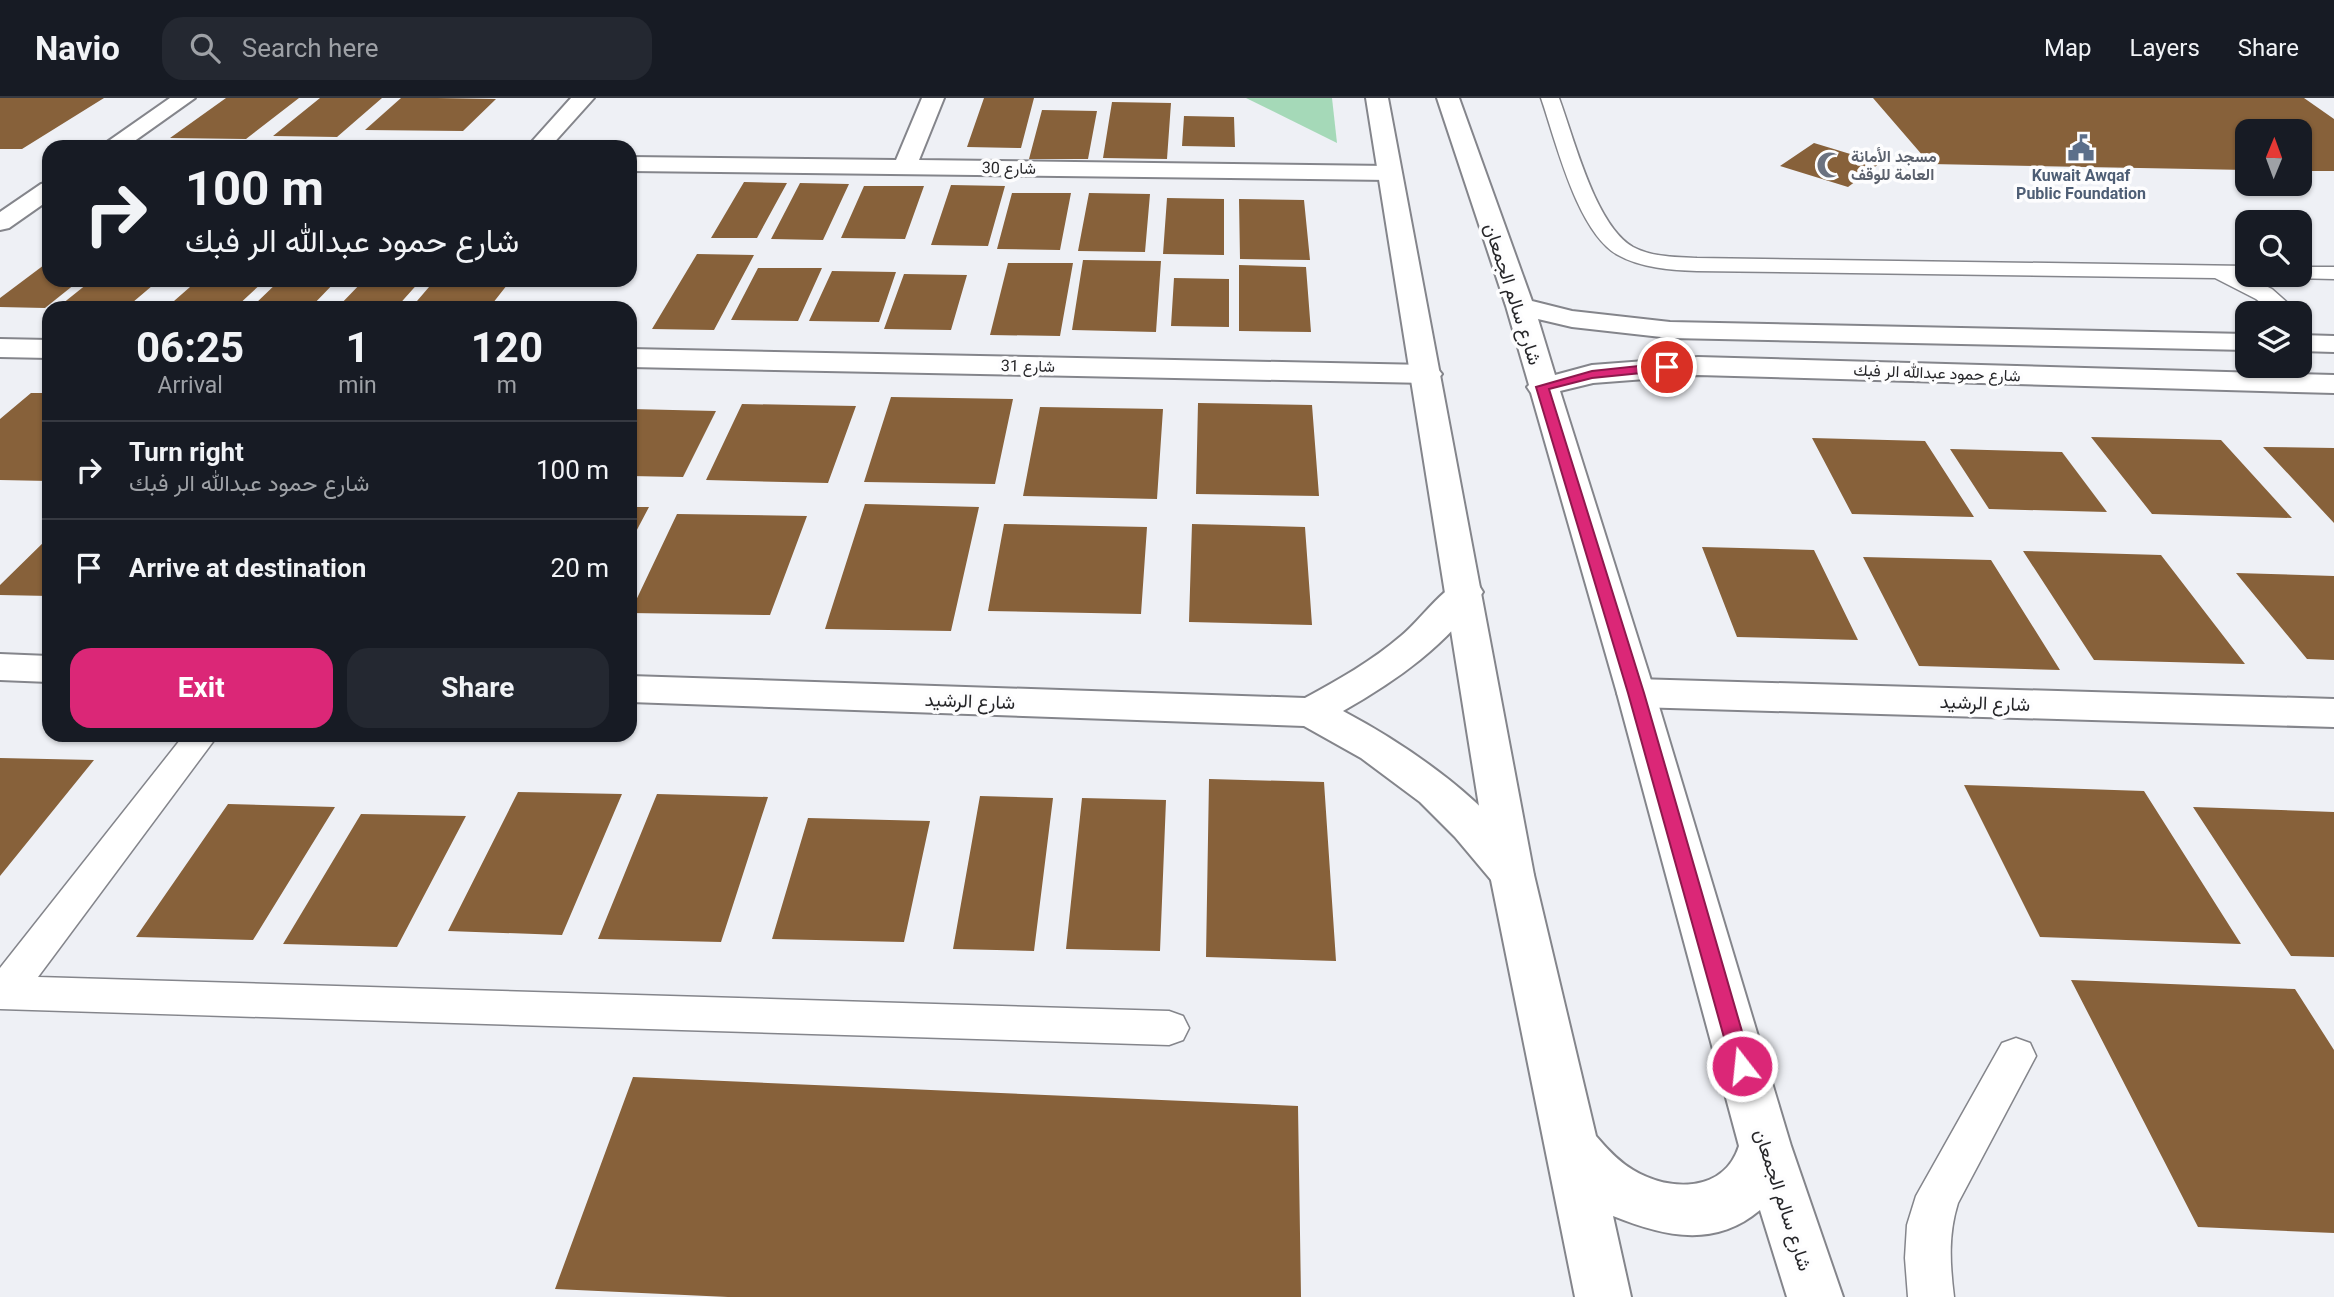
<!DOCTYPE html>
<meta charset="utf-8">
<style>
body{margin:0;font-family:Roboto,Vazirmatn,sans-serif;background:#242831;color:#f1f3f6;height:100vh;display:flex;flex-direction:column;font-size:26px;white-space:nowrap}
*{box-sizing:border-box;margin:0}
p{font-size:23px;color:#9ea1a6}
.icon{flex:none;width:38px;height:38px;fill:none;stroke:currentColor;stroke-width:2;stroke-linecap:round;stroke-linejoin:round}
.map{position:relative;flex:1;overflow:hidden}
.details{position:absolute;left:42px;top:203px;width:595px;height:441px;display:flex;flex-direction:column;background:#171b24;border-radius:21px;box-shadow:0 2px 5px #0004}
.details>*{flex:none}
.hud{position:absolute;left:42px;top:42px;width:595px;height:147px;border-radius:21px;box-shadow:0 2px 5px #0004;background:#171b24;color:#f1f3f6;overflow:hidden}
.needle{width:46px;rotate:1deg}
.controls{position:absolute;left:2235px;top:21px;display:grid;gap:14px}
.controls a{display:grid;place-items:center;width:77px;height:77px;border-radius:14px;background:#171b24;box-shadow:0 2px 5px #0004;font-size:35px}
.pin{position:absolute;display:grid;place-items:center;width:60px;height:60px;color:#fff;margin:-30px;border:4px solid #fff;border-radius:50%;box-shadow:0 2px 7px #0007}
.me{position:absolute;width:77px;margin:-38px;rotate:344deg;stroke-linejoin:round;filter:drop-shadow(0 0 5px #0008)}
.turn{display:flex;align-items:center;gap:24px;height:147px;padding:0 28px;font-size:32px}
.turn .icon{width:91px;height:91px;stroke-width:2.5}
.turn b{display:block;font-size:49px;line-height:60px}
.eta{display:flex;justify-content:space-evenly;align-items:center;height:119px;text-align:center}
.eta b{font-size:42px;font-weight:700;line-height:49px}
.button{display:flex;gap:14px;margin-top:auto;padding:14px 28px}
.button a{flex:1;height:80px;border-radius:21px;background:#db2777;color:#fff;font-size:28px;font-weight:700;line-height:80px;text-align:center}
.button a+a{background:#242831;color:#f1f3f6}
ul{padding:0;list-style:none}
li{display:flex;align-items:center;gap:21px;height:98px;padding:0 28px;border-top:2px solid #363941}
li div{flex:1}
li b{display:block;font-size:26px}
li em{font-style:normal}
header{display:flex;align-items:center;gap:42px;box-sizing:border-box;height:98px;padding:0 35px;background:#171b24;border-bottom:2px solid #363941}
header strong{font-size:33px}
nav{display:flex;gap:38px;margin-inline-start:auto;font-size:24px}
.search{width:490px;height:63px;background:#242831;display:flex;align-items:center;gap:18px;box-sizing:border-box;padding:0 24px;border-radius:21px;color:#9ea1a6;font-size:26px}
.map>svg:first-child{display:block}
</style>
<header>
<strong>Navio</strong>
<div class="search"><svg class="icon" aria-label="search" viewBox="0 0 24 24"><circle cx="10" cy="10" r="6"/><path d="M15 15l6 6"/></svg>Search here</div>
<nav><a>Map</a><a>Layers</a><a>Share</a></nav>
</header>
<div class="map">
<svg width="2334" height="1199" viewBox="0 0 2334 1199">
<rect width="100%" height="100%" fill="#eef0f5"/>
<path fill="#a5d9b8" d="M 1246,0 L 1332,0 L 1337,45 Z"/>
<path fill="#87613a" d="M 0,0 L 104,0 L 22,51 L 0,51 Z
M 226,0 L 299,0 L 246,41 L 170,40 Z
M 320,0 L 382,0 L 337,39 L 273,38 Z
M 401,0 L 437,0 L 496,1 L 463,33 L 365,32 Z
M 984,0 L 1034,0 L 1021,50 L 967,49 Z
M 1873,0 L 2304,0 L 2334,21 L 2334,73 L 2300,73 L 2300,33 L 2247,33 L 2247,72 L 1930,66 Z
M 1112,4 L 1171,5 L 1167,61 L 1103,60 Z
M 1042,12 L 1097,13 L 1088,61 L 1029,61 Z
M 1184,18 L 1234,19 L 1235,49 L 1182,48 Z
M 1814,45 L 1880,65 L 1848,89 L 1780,68 Z
M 744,84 L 787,85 L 757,140 L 711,140 Z
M 800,85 L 849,86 L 823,142 L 771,141 Z
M 951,87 L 1005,88 L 988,148 L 931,147 Z
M 864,88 L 924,88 L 905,141 L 841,140 Z
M 1012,95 L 1071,95 L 1060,152 L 997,151 Z
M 1089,95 L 1150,96 L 1145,154 L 1078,153 Z
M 1167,100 L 1224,101 L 1224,157 L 1163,156 Z
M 1239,101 L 1304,102 L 1310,162 L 1240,161 Z
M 697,156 L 754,157 L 714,232 L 652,231 Z
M 1083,162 L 1161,163 L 1156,234 L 1072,232 Z
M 1008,165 L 1073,165 L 1060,238 L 990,237 Z
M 44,167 L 49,167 L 49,182 L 80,182 L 45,210 L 0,209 L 0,200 Z
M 1239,167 L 1306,169 L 1311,234 L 1239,233 Z
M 758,170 L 822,170 L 798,223 L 731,222 Z
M 832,173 L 896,174 L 879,224 L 809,223 Z
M 904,176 L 967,177 L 951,232 L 884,231 Z
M 1174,180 L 1229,181 L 1229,229 L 1171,228 Z
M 92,182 L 159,182 L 126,210 L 57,210 Z
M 198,182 L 265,182 L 235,210 L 166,210 Z
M 280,182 L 337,182 L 310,210 L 251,210 Z
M 364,182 L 421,182 L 396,210 L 337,210 Z
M 435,182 L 511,182 L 489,210 L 411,210 Z
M 31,295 L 49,295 L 49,383 L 0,382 L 0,321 Z
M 891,299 L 1013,301 L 995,386 L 864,384 Z
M 1198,305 L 1312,307 L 1319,398 L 1196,396 Z
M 742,306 L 856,308 L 828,385 L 706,382 Z
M 1040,309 L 1163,311 L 1157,401 L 1023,398 Z
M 630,311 L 716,313 L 683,379 L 630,378 Z
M 2091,339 L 2221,342 L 2292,420 L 2152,416 Z
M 1812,340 L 1925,343 L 1974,419 L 1852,416 Z
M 2263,349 L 2334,350 L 2334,425 Z
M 1950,351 L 2062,354 L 2107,414 L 1989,411 Z
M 865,406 L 979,409 L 951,533 L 825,531 Z
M 630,409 L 649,409 L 630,445 Z
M 677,416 L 807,418 L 770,517 L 630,515 Z
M 1004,426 L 1147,429 L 1141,516 L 988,513 Z
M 1192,426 L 1305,429 L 1312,527 L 1189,524 Z
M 49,439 L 49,498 L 0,497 L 0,487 Z
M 1702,449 L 1814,452 L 1858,542 L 1737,539 Z
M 2023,453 L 2161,457 L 2245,566 L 2094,562 Z
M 1863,459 L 1991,462 L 2060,572 L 1919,568 Z
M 2236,475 L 2334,478 L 2334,562 L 2307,561 Z
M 0,660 L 94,662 L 0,778 Z
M 1209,681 L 1324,684 L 1336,863 L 1206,859 Z
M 1964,687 L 2144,693 L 2241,846 L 2040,839 Z
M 518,694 L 622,696 L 562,837 L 448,833 Z
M 657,696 L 768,699 L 721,844 L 598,841 Z
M 980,698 L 1053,700 L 1034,853 L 953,851 Z
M 1082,700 L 1166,702 L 1160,853 L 1066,851 Z
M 228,706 L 335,709 L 253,842 L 136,839 Z
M 2193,709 L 2334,714 L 2334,859 L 2291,858 Z
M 361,716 L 466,718 L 397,849 L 283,846 Z
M 808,720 L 930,723 L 904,844 L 772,841 Z
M 2071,882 L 2295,891 L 2334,952 L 2334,1135 L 2198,1129 Z
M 633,979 L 1298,1008 L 1301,1199 L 728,1199 L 555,1191 Z"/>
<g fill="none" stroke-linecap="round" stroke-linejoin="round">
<g stroke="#84858b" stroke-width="3">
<path id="service" d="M 1541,0 L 1559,0 C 1574,40 1595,127 1633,149 C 1652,159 1675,159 1697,160 L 2247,168 L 2247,177 L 2256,177 L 2249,180 L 2272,191 L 2299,215 L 2274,215 L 2256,201 L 2215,180 L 1697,173 C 1671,172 1641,170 1618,157 C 1577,134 1556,43 1541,0 Z
M 2300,169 L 2334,169 L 2334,181 L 2292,180 L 2290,177 L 2300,177 Z
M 184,637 L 218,637 L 38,879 L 1169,913 L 1183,918 L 1189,930 L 1183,942 L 1169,947 L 0,911 L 0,870 Z
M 2016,940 L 2030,945 L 2036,958 L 1958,1105 C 1948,1137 1950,1166 1954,1199 L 1908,1199 L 1905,1160 L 1907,1127 L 1916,1098 L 2002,945 Z"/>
</g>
<g stroke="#84858b" stroke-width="4">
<path id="minor" d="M 170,0 L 195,0 L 126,49 L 100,49 Z
M 571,0 L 594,0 L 550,49 L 527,49 Z
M 922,0 L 944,0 L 919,62 L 1389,68 L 1397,70 L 1401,75 L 1397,80 L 1389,82 L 630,73 L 630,59 L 896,62 Z
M 49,84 L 49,102 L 9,130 L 0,132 L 0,114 L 41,86 Z
M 0,241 L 49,242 L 49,260 L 0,259 Z
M 630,251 L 1427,267 L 1437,270 L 1442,276 L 1437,282 L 1427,285 L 630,269 Z
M 1465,482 L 1478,486 L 1483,494 C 1449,546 1396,583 1343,613 C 1409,648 1499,709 1534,777 L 1527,789 L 1512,794 L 1497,789 L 1455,739 L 1420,704 L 1361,660 L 1304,628 L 630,604 L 630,578 L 1305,600 C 1338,582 1372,563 1401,538 C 1420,523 1443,488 1465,482 Z
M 0,556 L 49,558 L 49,584 L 0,582 Z
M 1636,581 L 2334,601 L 2334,629 L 1636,609 L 1622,605 L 1617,595 L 1622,585 Z"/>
</g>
<g stroke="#84858b" stroke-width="4">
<path id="tertiary" d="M 1366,0 L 1388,0 L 1534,777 L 1596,1038 C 1607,1051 1618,1063 1633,1072 C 1669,1094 1724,1095 1739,1048 L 1617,595 L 1531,295 L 1527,289 L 1529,287 L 1506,208 L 1437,0 L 1459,0 L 1532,203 L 1572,213 L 1670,224 L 2247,236 L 2247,252 L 1670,240 L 1572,229 L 1538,221 L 1555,277 L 1592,267 L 1698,259 L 2334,277 L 2334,295 L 1698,277 L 1593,285 L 1560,293 L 1655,595 L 1791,1048 L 1843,1199 L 1787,1199 L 1760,1112 C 1714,1151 1663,1138 1613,1118 L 1631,1199 L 1575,1199 L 1490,777 Z
M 2300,237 L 2334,238 L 2334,254 L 2300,253 Z"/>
</g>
<use href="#service" fill="#fff" fill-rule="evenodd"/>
<use href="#minor" fill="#fff" fill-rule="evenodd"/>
<use href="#tertiary" fill="#fff" fill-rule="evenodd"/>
</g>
<path fill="#db2777" stroke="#8e194d" stroke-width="2" d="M 1667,265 L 1673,269 L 1671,272 L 1592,280 L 1549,291 L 1644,595 L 1752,968 L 1749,974 L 1742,977 L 1735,974 L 1732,968 L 1628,595 L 1536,289 L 1592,273 Z"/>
<defs>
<g id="civic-bare" transform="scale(2.1)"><path d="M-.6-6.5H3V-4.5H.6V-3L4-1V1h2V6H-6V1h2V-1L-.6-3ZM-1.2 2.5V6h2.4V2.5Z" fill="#5c6f8a" stroke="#fdfdfe" stroke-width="2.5" paint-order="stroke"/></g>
<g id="mosque-bare" transform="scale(2.1)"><path d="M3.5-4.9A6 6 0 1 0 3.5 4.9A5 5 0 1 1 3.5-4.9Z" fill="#6b7280" stroke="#fdfdfe" stroke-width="2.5" paint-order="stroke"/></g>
</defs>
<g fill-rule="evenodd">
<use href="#civic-bare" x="2081" y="50"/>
<use href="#mosque-bare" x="1830" y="67"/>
</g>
<g text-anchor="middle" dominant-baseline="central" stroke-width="7" stroke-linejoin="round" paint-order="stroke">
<g font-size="16" font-weight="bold" fill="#5b616d" stroke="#fdfdfe" text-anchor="start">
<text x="1851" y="58">مسجد الأمانة<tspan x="1851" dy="18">العامة للوقف</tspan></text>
</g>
<g font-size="16" fill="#262629" stroke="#fdfdfe">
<text transform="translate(1009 70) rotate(1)">شارع 30</text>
<text transform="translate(1028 268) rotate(1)">شارع 31</text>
<text transform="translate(1937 275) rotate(2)">شارع حمود عبدالله الر فبك</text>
</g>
<g font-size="16" font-weight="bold" fill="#4e5e75" stroke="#fdfdfe">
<text x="2081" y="77">Kuwait Awqaf<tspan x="2081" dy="18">Public Foundation</tspan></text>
</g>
<g font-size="19" fill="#262629" stroke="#fdfdfe">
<text transform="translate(1513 196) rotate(72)">شارع سالم الجمعان</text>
<text transform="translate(970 603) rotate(2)">شارع الرشيد</text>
<text transform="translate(1985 605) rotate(2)">شارع الرشيد</text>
<text transform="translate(1783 1102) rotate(72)">شارع سالم الجمعان</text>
</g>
</g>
</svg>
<div class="controls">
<a><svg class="needle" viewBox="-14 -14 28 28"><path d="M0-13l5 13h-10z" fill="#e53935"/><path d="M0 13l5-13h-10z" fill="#9ea1a6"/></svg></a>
<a><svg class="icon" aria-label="search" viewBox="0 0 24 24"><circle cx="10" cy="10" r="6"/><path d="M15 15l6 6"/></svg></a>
<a><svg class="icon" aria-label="layers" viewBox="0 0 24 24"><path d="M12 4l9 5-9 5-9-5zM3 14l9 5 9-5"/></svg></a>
</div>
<div class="pin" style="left:1667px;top:269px;background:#d93025"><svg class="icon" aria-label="arrive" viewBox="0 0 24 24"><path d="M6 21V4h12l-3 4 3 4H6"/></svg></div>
<svg class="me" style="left:1742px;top:968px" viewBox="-20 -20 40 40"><circle r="17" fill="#db2777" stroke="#fff" stroke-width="3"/><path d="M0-11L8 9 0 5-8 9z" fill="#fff"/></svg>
<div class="hud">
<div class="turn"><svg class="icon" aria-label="right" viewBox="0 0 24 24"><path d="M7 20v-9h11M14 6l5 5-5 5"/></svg><div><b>100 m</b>شارع حمود عبدالله الر فبك</div></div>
</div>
<section class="details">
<div class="eta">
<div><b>06:25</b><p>Arrival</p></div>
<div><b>1</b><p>min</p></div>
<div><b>120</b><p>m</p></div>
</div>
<ul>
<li><svg class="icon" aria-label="right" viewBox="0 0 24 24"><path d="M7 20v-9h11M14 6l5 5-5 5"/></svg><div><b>Turn right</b><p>شارع حمود عبدالله الر فبك</p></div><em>100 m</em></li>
<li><svg class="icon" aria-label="arrive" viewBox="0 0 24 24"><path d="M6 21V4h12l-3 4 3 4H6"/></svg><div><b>Arrive at destination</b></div><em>20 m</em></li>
</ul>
<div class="button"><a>Exit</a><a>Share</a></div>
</section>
</div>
